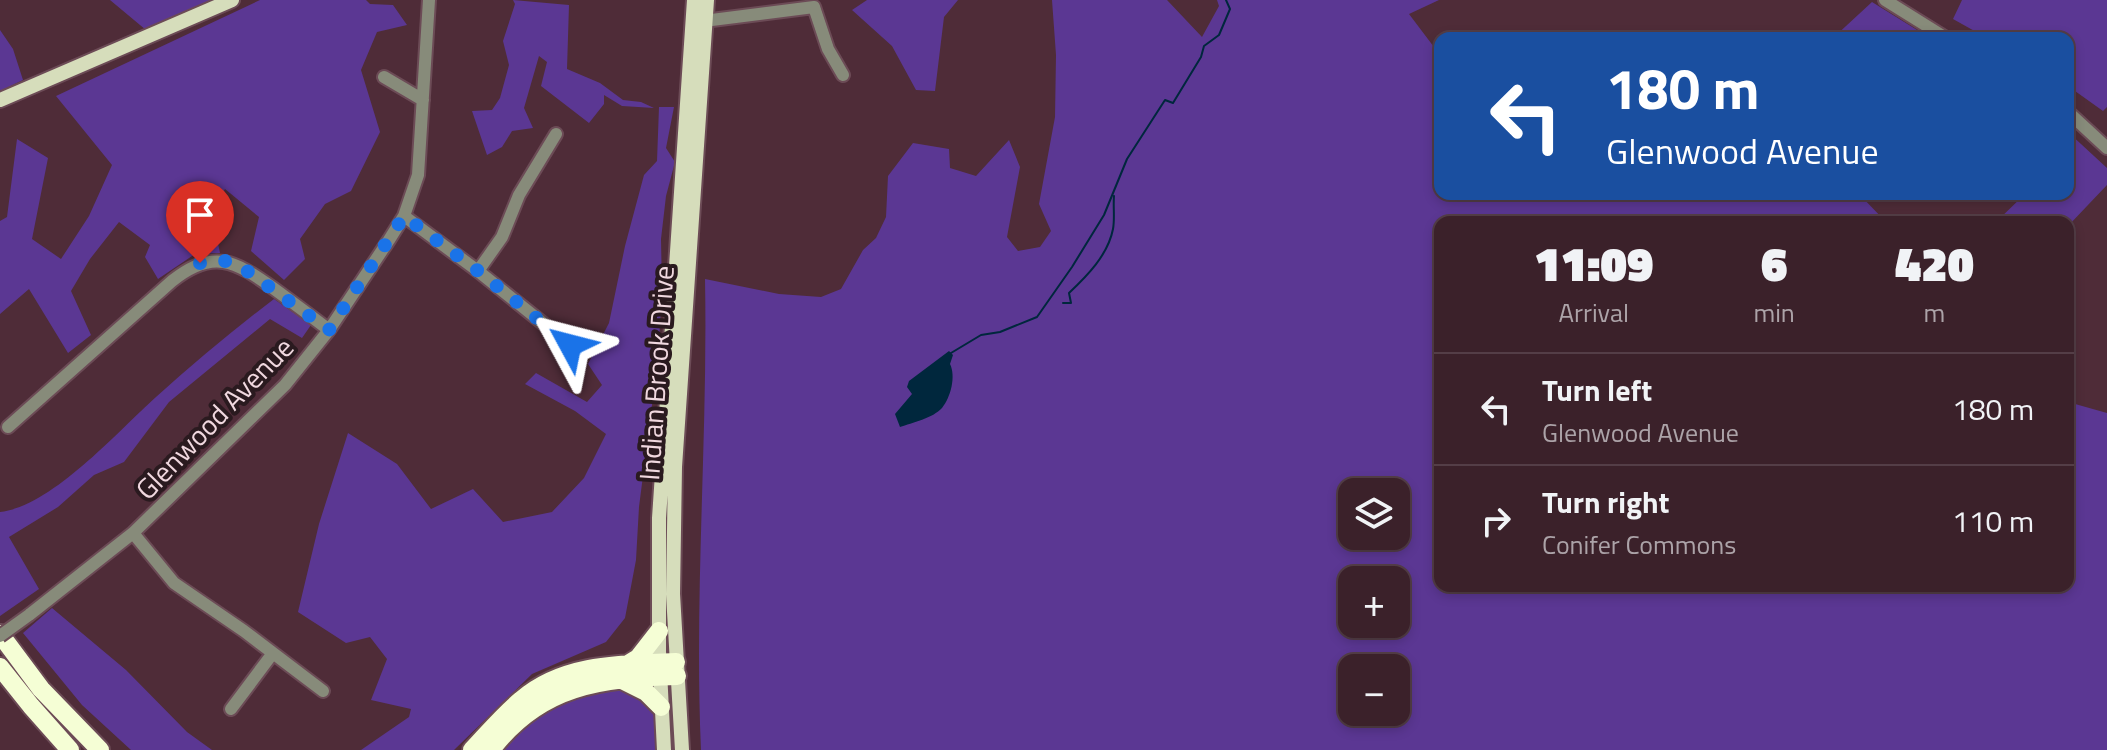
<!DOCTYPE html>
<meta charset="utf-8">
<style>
body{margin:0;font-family:"Titillium Web",sans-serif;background:#422932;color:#f1f3f6;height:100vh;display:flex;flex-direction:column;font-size:30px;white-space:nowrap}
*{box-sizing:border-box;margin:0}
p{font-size:26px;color:#aca3a8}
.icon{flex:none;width:44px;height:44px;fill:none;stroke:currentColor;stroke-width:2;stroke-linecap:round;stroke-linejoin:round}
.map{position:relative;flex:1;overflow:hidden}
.panel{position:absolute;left:1434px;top:216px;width:640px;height:376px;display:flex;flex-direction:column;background:#3b212a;border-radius:16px;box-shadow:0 4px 12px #0003,0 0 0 2px #543e47}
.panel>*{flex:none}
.banner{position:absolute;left:1434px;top:32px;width:640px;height:168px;border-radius:16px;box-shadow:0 4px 12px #0003,0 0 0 2px #543e47;background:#1a4fa0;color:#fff;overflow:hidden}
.buttons{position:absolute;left:1338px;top:478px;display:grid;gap:16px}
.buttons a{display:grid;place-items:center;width:72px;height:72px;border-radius:16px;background:#3b212a;box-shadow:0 4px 12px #0003,0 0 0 2px #543e47;font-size:40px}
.pin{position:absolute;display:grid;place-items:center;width:68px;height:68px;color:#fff;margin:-82px -34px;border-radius:50% 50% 50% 0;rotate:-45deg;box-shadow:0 0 8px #0007}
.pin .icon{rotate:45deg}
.me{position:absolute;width:88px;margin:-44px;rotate:308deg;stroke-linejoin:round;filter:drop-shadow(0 0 6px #0008)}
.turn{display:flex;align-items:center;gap:28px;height:168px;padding:0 40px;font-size:36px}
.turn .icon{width:104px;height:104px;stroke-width:2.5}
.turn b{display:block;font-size:56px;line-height:68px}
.eta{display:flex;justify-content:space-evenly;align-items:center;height:136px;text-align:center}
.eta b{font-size:48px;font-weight:800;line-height:56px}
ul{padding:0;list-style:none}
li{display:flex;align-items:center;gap:24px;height:112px;padding:0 40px;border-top:2px solid #543e47}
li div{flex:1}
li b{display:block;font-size:30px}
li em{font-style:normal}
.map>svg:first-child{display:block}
</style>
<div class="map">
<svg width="2107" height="750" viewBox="0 0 2107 750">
<rect width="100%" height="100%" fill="#4f2c38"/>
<path fill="#5b3793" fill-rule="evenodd" d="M 110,0 L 213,0 L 146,30 Z
M 260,0 L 366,0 L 370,4 L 393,5 L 407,25 L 377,32 L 361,70 L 380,132 L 351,191 L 325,204 L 300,239 L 305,259 L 284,280 L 251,251 L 259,217 L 225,189 L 211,211 L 220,253 L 195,254 L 158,279 L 145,257 L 150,245 L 119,222 L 90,259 L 71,291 L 91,335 L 68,353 L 29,289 L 0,314 L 0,221 L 7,217 L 17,139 L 48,158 L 32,239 L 61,259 L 89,216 L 112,165 L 56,96 Z
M 513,0 L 569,5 L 567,69 L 600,83 L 623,100 L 641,102 L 654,108 L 622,106 L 604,95 L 604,104 L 589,123 L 541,86 L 547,62 L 539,56 L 524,108 L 533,128 L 512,131 L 502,147 L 487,155 L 472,111 L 492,110 L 500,98 L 509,65 L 503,41 L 515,4 Z
M 867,0 L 958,0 L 944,17 L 935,91 L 916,90 L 892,46 L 852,10 Z
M 1052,0 L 1167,0 L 1202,37 L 1219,6 L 1217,0 L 1439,0 L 1409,14 L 1440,55 L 1440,194 L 1859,194 L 1886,222 L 1440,222 L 1440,586 L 2068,586 L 2068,402 L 2107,413 L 2107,750 L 701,750 C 694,593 708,436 705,279 L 779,294 L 821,297 L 841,289 L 863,250 L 876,238 L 886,217 L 888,176 L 913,143 L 949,149 L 950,168 L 976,176 L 1009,140 L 1020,167 L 1007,237 L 1018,251 L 1040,247 L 1051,231 L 1039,204 L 1055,117 L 1056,55 ZM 1352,492 L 1396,492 L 1396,536 L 1352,536 ZM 1352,580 L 1396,580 L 1396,624 L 1352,624 ZM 1352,668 L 1396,668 L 1396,712 L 1352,712 Z
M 1962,0 L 2107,0 L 2107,107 L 2103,111 L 2068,86 L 2068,38 L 1987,38 L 1953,19 Z
M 1872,2 L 1930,38 L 1833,38 Z
M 0,30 L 13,49 L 23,80 L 0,91 Z
M 659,107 L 674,107 L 666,148 L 675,162 L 666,196 L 661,239 L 662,290 L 658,358 L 639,507 L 636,560 L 625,618 L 606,642 L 532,674 L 454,750 L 361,750 L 409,717 L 411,709 L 371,700 L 387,659 L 370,637 L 346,643 L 298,612 L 319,524 L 348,433 L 397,464 L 431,509 L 473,489 L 503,522 L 552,512 L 584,478 L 606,434 L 575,411 L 525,384 L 536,373 L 587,402 L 602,385 L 588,364 L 609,323 L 625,246 L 644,175 L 657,161 Z
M 2068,132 L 2107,168 L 2107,185 L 2068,226 L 2068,222 L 1996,222 L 2025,194 L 2068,194 Z
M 274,299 L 311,325 L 302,338 L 270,319 L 169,402 L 124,462 L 94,475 L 58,507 L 9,537 L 39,589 L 0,616 L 0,512 C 52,506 116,433 156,397 C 194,363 233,330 274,299 Z
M 52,608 L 126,670 L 187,732 L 212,750 L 131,750 L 82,705 L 23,633 Z
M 611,689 C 658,691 656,711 659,750 L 497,750 L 554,703 Z"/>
<path fill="#00273d" d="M 949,351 L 953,355 L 950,364 C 956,376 951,397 942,408 C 933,418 912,423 900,427 L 895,414 L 912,394 L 907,387 L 909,381 Z"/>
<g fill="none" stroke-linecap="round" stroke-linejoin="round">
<path stroke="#00273d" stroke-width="2" d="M 1063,303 L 1071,303 L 1069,293 C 1087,276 1108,255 1113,229 C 1115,218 1113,207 1114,196
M 951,353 L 981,335 L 1000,332 L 1037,317 L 1072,267 L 1104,215 L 1127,159 L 1165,100 L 1173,103 L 1201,57 L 1204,46 L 1219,35 L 1230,9 L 1226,0"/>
<g stroke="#6c4b56" stroke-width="16">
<path id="minor" d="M 1885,0 L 1946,38
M 696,22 L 814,7 L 828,49 L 843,75
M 384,77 L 423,100
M 2068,112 L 2107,148
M 404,216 L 478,271 L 570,345
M 478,271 L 502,237 L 519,195 L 556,134
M 8,427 L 172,281 C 213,248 235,261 273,288 C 292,302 311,316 329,330
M 133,533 L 174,583 L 244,631 L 323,691
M 29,615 L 133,533 L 285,385 L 329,330 L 389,240 L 404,216 L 418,175 L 429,0
M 231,709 L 273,653"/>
</g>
<g stroke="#6c4b56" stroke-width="18">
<path id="major" d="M 0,100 L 232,0
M 664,750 L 659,651 L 659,518 L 694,0
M 682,750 L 673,594 L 675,467 L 707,0"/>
</g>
<g stroke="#6c4b56" stroke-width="22">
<path id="highway" d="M 0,634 L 41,689 L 100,750
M 625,666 L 638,658 L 659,631
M 0,667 L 31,706 L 70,750
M 622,680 L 646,692 L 661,707
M 472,750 C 488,733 503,715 521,700 C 563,663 623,664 676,662
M 491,750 C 540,685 601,678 677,676"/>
</g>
<use href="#minor" stroke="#878b7a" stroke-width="12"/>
<use href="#major" stroke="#d6ddbb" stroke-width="14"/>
<use href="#highway" stroke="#f5fed5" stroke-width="18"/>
<g stroke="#6c4b56" stroke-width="16" stroke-linecap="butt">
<path id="minor-bridge" d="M 0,636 L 29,615"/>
</g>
<use href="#minor-bridge" stroke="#878b7a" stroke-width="12"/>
</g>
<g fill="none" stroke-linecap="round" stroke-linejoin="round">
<path stroke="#1a73e8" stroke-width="14" stroke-dasharray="0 25.2" d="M 200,263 L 226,261 L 243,268 L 329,330 L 404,216 L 478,271 L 570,345"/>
</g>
<g text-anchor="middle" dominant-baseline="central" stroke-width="8" stroke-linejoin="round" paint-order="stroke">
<g font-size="28" fill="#f0d8df" stroke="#2a1a1f">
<text transform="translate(656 373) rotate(-86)">Indian Brook Drive</text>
<text transform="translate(214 418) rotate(-46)">Glenwood Avenue</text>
</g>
</g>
</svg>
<div class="buttons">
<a><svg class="icon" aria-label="layers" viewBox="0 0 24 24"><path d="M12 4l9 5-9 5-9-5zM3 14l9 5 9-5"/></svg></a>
<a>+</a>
<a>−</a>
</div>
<div class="pin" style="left:200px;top:263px;background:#d93025"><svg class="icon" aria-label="arrive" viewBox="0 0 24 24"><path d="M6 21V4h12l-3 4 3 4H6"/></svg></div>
<svg class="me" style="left:570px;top:345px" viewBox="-20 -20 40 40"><path d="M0-17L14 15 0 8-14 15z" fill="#1a73e8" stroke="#fff" stroke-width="4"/></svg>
<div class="banner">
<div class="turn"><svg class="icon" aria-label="left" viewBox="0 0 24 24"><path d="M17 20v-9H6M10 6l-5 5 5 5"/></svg><div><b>180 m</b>Glenwood Avenue</div></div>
</div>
<section class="panel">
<div class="eta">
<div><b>11:09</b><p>Arrival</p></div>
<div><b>6</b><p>min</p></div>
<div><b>420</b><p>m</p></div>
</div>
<ul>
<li><svg class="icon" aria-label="left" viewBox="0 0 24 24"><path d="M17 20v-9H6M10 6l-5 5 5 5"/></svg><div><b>Turn left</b><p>Glenwood Avenue</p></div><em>180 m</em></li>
<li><svg class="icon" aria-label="right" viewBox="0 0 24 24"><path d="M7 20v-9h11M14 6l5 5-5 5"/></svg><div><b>Turn right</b><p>Conifer Commons</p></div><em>110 m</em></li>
</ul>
</section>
</div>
